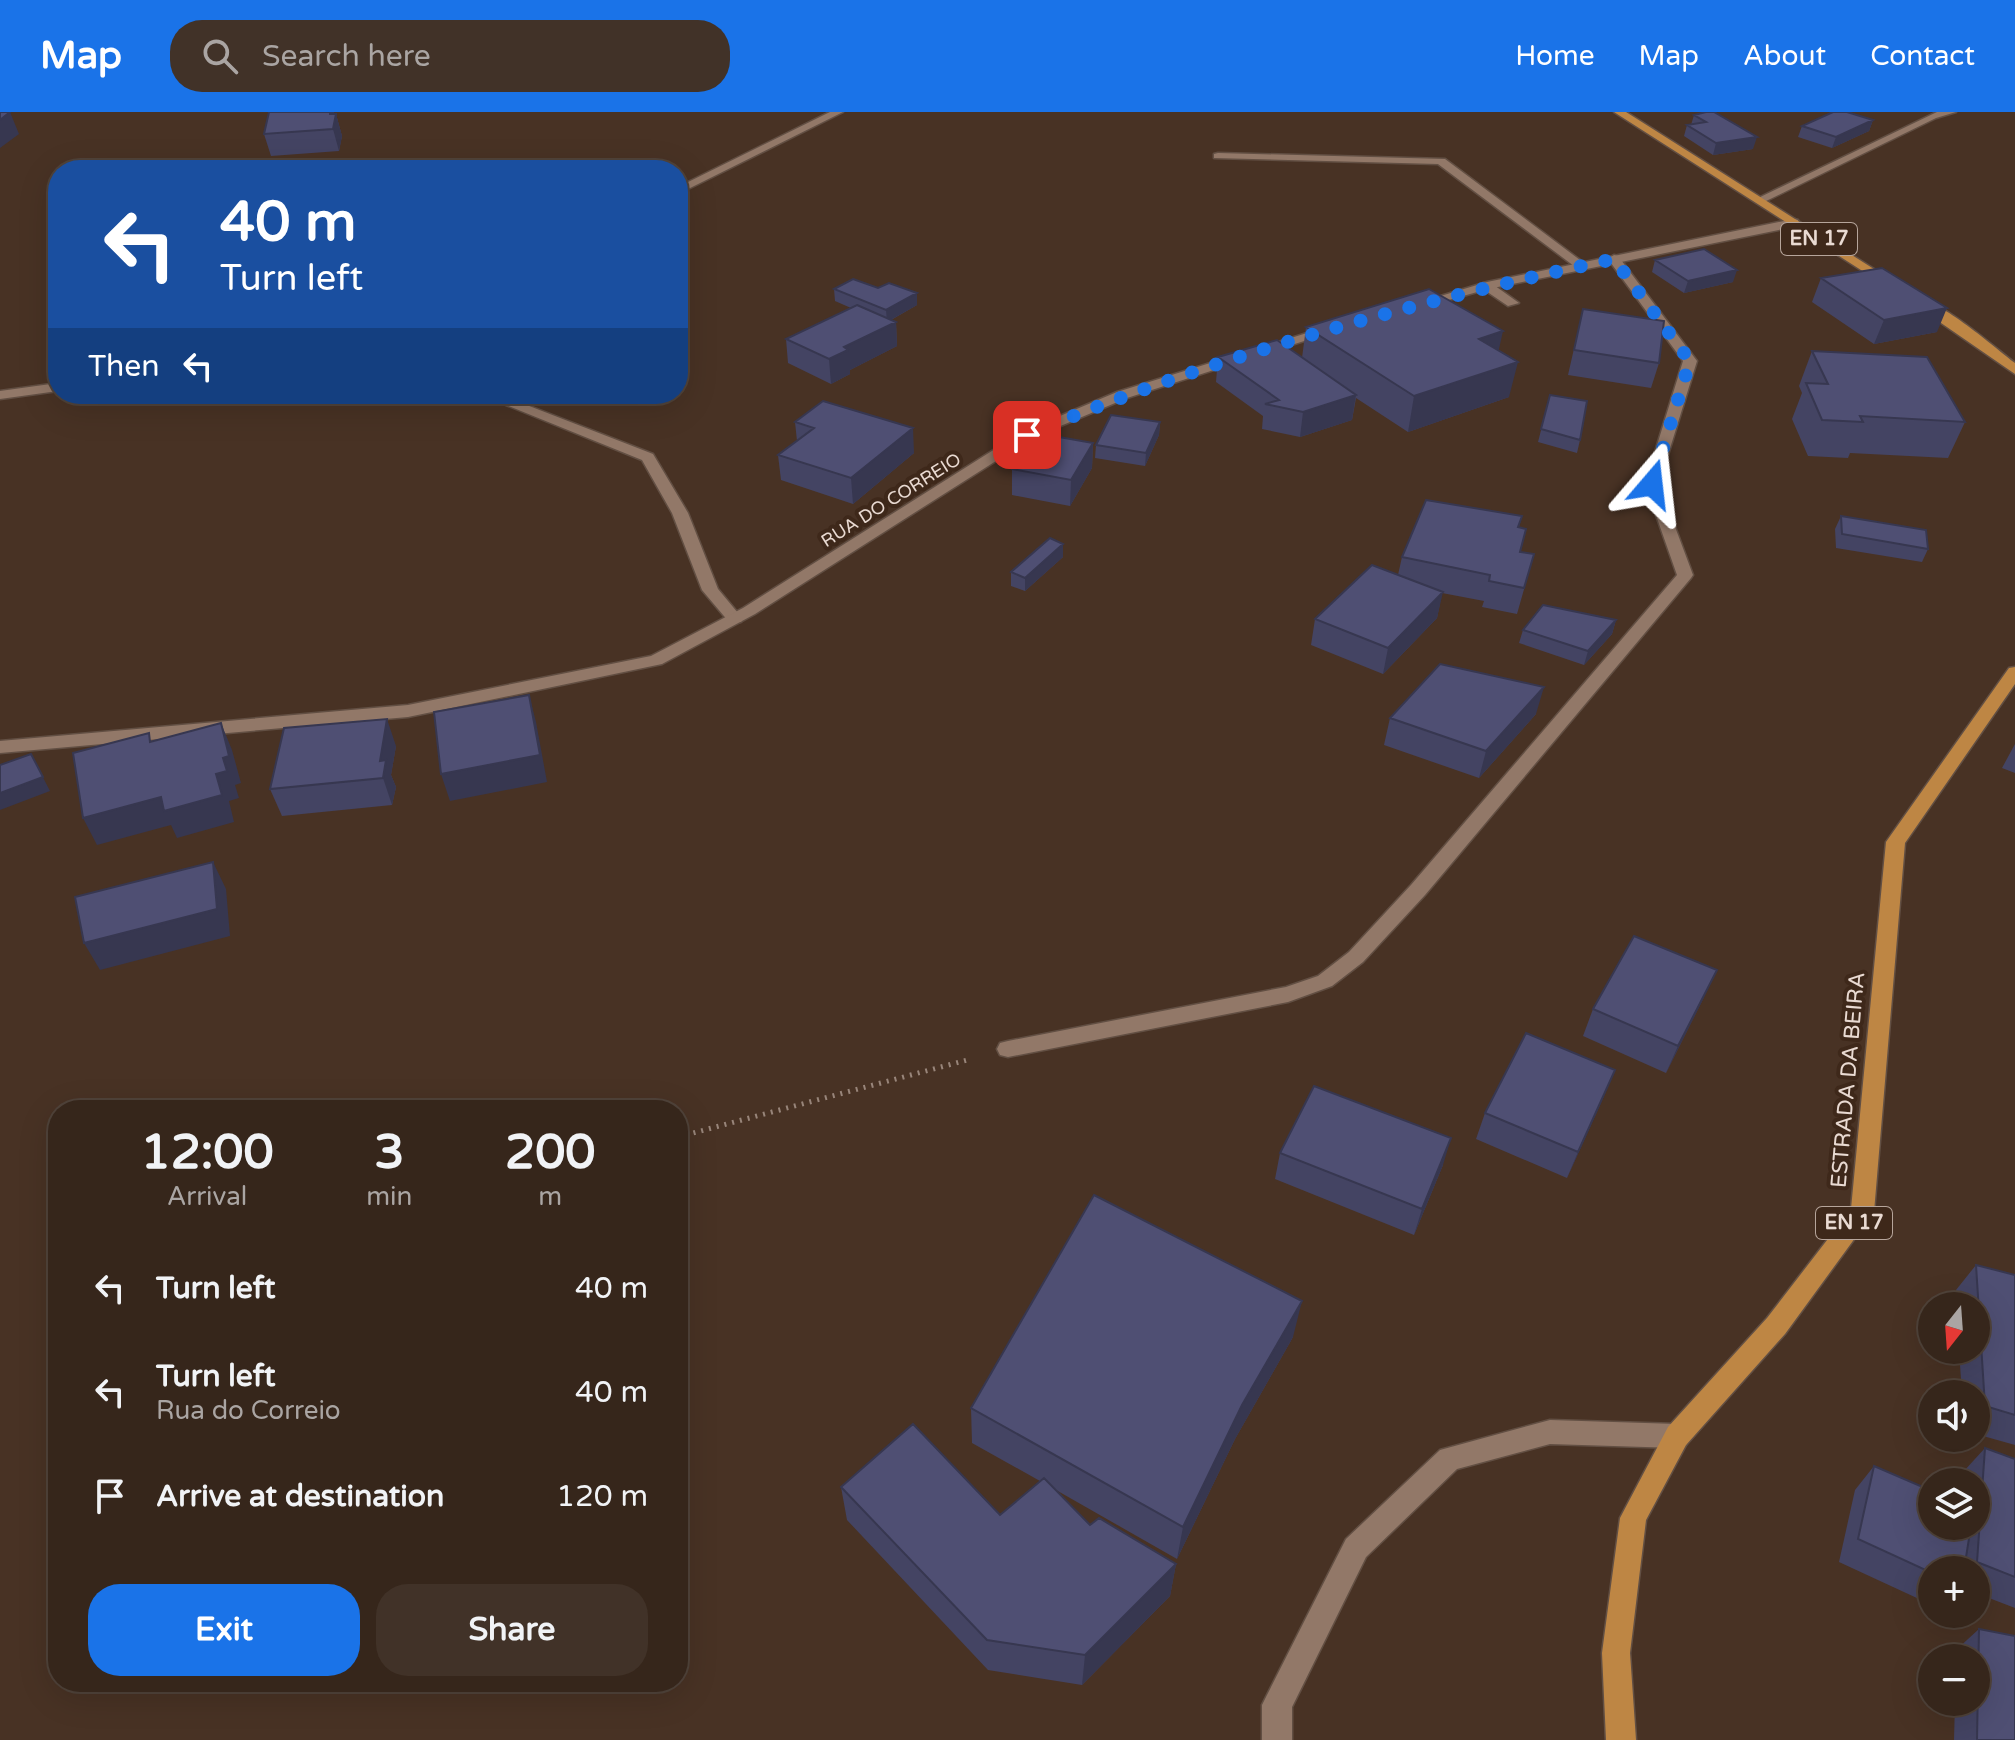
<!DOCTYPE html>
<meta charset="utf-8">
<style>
body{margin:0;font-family:"Varela Round",sans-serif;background:#413228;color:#f1f3f6;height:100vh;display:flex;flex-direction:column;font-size:30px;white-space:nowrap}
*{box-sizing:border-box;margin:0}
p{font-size:26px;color:#aaa5a3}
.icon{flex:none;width:44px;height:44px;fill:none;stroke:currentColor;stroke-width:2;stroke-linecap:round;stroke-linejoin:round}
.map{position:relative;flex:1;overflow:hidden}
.sheet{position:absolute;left:48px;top:988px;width:640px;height:592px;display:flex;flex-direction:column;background:#36261b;border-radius:32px;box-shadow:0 8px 32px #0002,0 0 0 2px #50433a}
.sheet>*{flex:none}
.hud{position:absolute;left:48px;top:48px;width:640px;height:244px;border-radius:32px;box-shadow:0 8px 32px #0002,0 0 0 2px #50433a;background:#1a4fa0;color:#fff;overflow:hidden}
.needle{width:52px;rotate:197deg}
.fabs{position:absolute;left:1918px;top:1180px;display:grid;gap:16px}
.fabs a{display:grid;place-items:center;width:72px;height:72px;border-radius:50%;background:#36261b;box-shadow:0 8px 32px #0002,0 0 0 2px #50433a;font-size:40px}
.pin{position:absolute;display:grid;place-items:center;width:68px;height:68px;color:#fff;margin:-34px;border-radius:16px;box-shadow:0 4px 12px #0006}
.me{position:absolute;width:88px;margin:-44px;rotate:17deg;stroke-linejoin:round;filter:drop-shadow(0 0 6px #0008)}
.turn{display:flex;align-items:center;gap:28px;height:168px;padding:0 40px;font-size:36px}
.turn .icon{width:104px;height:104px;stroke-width:2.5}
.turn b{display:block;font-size:56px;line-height:68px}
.then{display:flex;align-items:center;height:76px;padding:0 40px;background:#0003;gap:16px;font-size:30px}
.eta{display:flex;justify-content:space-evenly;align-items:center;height:136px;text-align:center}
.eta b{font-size:48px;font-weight:700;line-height:56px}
.action{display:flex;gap:16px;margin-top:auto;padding:16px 40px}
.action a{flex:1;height:92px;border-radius:32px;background:#1a73e8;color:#fff;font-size:32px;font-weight:700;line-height:92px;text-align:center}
.action a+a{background:#413228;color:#f1f3f6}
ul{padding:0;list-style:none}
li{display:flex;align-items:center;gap:24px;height:104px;padding:0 40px}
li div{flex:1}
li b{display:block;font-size:30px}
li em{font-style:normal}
header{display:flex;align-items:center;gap:48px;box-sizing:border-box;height:112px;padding:0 40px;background:#1a73e8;color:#fff}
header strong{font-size:38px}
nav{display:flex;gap:44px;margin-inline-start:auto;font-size:28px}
.search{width:560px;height:72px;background:#413228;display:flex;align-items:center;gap:20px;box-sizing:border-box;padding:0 28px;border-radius:32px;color:#aaa5a3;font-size:30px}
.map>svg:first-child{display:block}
</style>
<header>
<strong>Map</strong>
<div class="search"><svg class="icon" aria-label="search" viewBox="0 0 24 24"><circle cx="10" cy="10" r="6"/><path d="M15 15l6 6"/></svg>Search here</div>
<nav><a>Home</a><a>Map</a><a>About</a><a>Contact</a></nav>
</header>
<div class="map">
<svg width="2015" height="1628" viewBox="0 0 2015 1628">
<rect width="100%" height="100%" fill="#483224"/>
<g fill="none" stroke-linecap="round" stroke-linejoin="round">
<g stroke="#624f43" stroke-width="3">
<path id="lane" d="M 1483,171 L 1491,171 L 1519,191 L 1508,194 L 1483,177 Z"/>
</g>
<g stroke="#624f43" stroke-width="3">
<path id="street" d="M 830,0 L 843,0 L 678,82 L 678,75 Z
M 1937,0 L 1956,0 L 1936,6 L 1764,90 L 1754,88 Z
M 1218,41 L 1445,47 L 1588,154 L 1578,157 L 1438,52 L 1214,46 L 1214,42 Z
M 1614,143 L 1618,144 L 1697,249 L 1659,372 L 1693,463 L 1691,466 L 1425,783 L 1363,850 L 1332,874 L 1288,890 L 1008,945 L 1000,943 L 997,937 L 1000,931 L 1008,929 L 1286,875 L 1318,864 L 1349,840 L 1411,773 L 1677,463 L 1645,372 L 1683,249 L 1608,147 Z
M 58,271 L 58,279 L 0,287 L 0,279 Z
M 479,282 L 498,282 L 653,342 L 688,401 L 718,477 L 743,507 L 741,510 L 729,510 L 702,478 L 672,401 L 642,348 Z
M 1550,1308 L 1677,1312 L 1686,1315 L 1690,1324 L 1686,1333 L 1677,1336 L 1550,1332 L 1457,1357 L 1366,1445 L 1292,1595 L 1292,1628 L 1262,1628 L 1262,1593 L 1267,1583 L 1346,1427 L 1440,1338 Z"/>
</g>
<g stroke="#624f43" stroke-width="3">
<path id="secondary" d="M 1794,107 L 1798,108 L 1798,114 L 1488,177 L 1420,196 L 1414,192 L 1487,170 Z
M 1323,216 L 1335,219 L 1127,286 L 1032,326 L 755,502 L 662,552 L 408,605 L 0,641 L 0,629 L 408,593 L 651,544 L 743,496 L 1022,320 L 1117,280 Z"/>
</g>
<g stroke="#624f43" stroke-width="3">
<path id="primary" d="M 1614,0 L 1626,0 L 1896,171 L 1886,174 Z
M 1915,187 C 1938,185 1995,236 2015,251 L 2015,262 L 1915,193 Z
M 2015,555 L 2015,572 L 1905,731 L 1874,1100 L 1785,1222 L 1686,1333 L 1646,1408 L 1630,1541 L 1636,1628 L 1606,1628 L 1602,1541 L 1620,1406 L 1668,1315 L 1767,1206 L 1851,1097 L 1886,730 L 2009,556 Z"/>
</g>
<path stroke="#98857a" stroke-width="5" stroke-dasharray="2 6" stroke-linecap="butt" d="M 678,1025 L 971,947"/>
<use href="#lane" fill="#927868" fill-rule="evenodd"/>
<use href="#street" fill="#927868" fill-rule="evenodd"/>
<use href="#secondary" fill="#927868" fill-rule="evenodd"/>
<use href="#primary" fill="#be8644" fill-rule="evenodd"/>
</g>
<path fill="#444463" d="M 336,2 L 342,24 L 339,39 L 271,44 L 264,22 Z
M 1694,3 L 1753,37 L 1713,43 L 1684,24 L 1687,13 L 1691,13 Z
M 1873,8 L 1869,19 L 1832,36 L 1798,25 L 1802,14 Z
M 1655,148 L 1733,170 L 1684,181 L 1652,160 Z
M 1821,166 L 1937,220 L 1874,232 L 1812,190 Z
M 834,177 L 917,193 L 891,208 L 896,210 L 897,234 L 850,258 L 850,262 L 831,272 L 788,251 L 786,227 L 851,196 L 835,189 Z
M 1583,197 L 1659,251 L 1651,276 L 1568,263 Z
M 1306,215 L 1498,238 L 1509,285 L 1408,320 L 1356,286 L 1352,308 L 1300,325 L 1262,317 L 1263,304 L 1216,270 L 1218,245 L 1302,246 Z
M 1812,239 L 1965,310 L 1948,346 L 1850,341 L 1848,346 L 1808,344 L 1792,307 L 1802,281 L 1799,274 Z
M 1550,283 L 1580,328 L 1577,341 L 1538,330 Z
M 795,310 L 914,341 L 853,392 L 781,368 L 778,343 L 797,329 Z
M 1160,310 L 1159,323 L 1145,354 L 1095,346 L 1096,333 Z
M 1093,331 L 1092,356 L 1070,394 L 1012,383 L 1012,357 Z
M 1522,404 L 1519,415 L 1520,440 L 1534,442 L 1517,502 L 1482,495 L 1484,489 L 1442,481 L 1437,506 L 1383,562 L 1311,533 L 1315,507 L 1398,463 L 1402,445 Z
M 1841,404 L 1928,437 L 1922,450 L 1836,436 L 1835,417 Z
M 1063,432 L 1063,445 L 1025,479 L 1011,474 L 1011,460 Z
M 1616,508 L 1612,522 L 1584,553 L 1519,531 L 1523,518 Z
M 1536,602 L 1479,666 L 1384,633 L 1390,606 Z
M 2015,632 L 2015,661 L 2002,656 Z
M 396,634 L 391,663 L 396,675 L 392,693 L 282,704 L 270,677 Z
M 1704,885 L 1666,961 L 1583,924 L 1593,897 Z
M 1604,984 L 1567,1066 L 1476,1027 L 1485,1001 Z
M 1280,1041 L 1443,1053 L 1414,1123 L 1275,1067 Z
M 1976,1153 L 2015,1163 L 2015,1333 L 1976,1322 L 1976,1282 L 1962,1282 L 1959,1238 L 1976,1238 L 1976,1194 L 1957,1194 L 1956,1178 Z
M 1293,1225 L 1235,1327 L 1177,1447 L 1056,1378 L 1090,1413 L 1176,1452 L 1170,1484 L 1082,1573 L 988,1558 L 847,1408 L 841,1375 L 1000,1403 L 1040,1369 L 972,1331 L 971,1296 Z
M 1985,1336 L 2015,1347 L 2015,1496 L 1976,1481 L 1976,1458 L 1932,1458 L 1932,1493 L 1839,1450 L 1855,1378 L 1874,1354 L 1932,1414 L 1976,1414 L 1976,1370 L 1963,1370 L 1964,1359 Z
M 1979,1517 L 2015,1628 L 1954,1628 L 1955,1590 L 1976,1590 L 1976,1546 L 1956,1546 L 1956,1538 Z"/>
<path fill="#373750" d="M 10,0 L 19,22 L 0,36 L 0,8 Z
M 330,0 L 334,0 L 335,3 L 336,2 L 342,24 L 339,39 L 333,17 Z
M 1873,8 L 1869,19 L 1832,36 L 1836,25 Z
M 1757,25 L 1753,37 L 1713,43 L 1716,31 Z
M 1737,158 L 1733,170 L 1684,181 L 1688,169 Z
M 917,181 L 917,193 L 887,210 L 886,198 Z
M 1947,196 L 1937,220 L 1874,232 L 1884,208 Z
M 896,210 L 897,234 L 850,258 L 850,262 L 831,272 L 829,247 L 844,235 Z
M 1503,219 L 1495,255 L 1479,227 Z
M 1518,250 L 1509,285 L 1408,320 L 1414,284 Z
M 1356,283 L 1352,308 L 1300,325 L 1303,300 Z
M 1160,310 L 1159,323 L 1145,354 L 1146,341 Z
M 913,316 L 914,341 L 853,392 L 851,366 Z
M 1093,331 L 1092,356 L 1070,394 L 1071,368 Z
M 1063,432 L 1063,445 L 1025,479 L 1025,466 Z
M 1443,480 L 1437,506 L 1383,562 L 1388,536 Z
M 1616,508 L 1612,522 L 1584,553 L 1588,539 Z
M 1544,575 L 1536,602 L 1479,666 L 1486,639 Z
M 529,583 L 536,610 L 547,670 L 450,689 L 441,662 Z
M 387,607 L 396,634 L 391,663 L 396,675 L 392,693 L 383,666 L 380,649 Z
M 221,611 L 232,638 L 241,671 L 235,673 L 239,686 L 229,689 L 234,710 L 177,726 L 171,713 L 97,733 L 83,706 L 161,685 L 216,662 L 223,646 Z
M 31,642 L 50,679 L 0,698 L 0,681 Z
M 213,750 L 226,777 L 230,824 L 100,858 L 84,831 Z
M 1717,858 L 1704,885 L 1666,961 L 1678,934 Z
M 1615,958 L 1604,984 L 1567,1066 L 1578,1040 Z
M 1451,1026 L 1443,1053 L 1414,1123 L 1422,1097 Z
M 1302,1189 L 1293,1225 L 1235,1327 L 1177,1447 L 1183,1415 L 1242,1293 Z
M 1176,1452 L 1170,1484 L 1082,1573 L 1085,1543 Z"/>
<path fill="#4f4f73" stroke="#373750" stroke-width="2" d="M 0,0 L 10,0 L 0,8 Z
M 269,0 L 330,0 L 330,2 L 336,2 L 333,17 L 264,22 Z
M 1706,0 L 1714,0 L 1757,25 L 1716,31 L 1687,13 L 1706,10 L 1694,3 Z
M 1833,0 L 1847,0 L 1873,8 L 1836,25 L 1802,14 Z
M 1704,137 L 1737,158 L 1688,169 L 1655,148 Z
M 1882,156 L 1947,196 L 1884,208 L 1821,166 Z
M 853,167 L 878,176 L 889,171 L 917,181 L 886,198 L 834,177 Z
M 1429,177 L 1503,219 L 1479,227 L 1518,250 L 1414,284 L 1306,215 Z
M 857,193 L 896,210 L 844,235 L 848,238 L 829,247 L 786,227 Z
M 1583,197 L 1664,209 L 1659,251 L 1574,238 Z
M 1277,228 L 1356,283 L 1303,300 L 1265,292 L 1279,288 L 1218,245 Z
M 1812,239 L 1927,245 L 1965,310 L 1860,304 L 1863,310 L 1822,308 L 1806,271 L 1828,272 Z
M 1550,283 L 1587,289 L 1580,328 L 1541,317 Z
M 823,289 L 913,316 L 851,366 L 778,343 L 814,316 L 795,310 Z
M 1111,303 L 1160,310 L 1146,341 L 1096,333 Z
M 1042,322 L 1093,331 L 1071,368 L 1012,357 L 1027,334 L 1034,335 Z
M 1426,388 L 1522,404 L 1518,415 L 1526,417 L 1520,440 L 1534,442 L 1524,476 L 1489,469 L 1490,463 L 1402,445 Z
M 1841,404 L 1926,418 L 1928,437 L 1842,422 Z
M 1050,426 L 1063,432 L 1025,466 L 1011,460 Z
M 1372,453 L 1443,480 L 1388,536 L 1315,507 Z
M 1543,493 L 1616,508 L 1588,539 L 1523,518 Z
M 1440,552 L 1544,575 L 1486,639 L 1390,606 Z
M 529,583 L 540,643 L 441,662 L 434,600 Z
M 387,607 L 380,649 L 386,648 L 383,666 L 270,677 L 284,616 Z
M 221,611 L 229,644 L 223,646 L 227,659 L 216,662 L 222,683 L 164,699 L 161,685 L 83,706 L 73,641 L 149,621 L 150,630 Z
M 31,642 L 43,665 L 0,681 L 0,653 Z
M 213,750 L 217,797 L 84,831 L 75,785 Z
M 1634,824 L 1717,858 L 1678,934 L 1593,897 Z
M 1526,921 L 1615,958 L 1578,1040 L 1485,1001 Z
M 1314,974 L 1451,1026 L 1422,1097 L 1280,1041 Z
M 1094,1083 L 1302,1189 L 1242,1293 L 1183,1415 L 971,1296 Z
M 1976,1153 L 2015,1163 L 2015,1303 L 1985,1294 Z
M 913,1312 L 1000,1403 L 1044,1366 L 1090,1413 L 1099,1406 L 1176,1452 L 1085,1543 L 987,1528 L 841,1375 Z
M 1985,1336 L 2015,1347 L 2015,1465 L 1977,1450 Z
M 1874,1354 L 1932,1379 L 1932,1414 L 1971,1414 L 1964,1458 L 1932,1458 L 1932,1461 L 1858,1427 Z
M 1979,1517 L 2015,1524 L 2015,1628 L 1977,1628 Z"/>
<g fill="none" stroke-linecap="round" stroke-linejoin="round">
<path stroke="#1a73e8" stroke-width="14" stroke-dasharray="0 25.2" d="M 1027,323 C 1215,244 1414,190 1614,147 L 1690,249 L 1652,372"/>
</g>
<g text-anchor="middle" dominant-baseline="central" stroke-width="8" stroke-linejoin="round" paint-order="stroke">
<g font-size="18" fill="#e9dad2" stroke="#3e281a">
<text transform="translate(891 388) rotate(-32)">RUA DO CORREIO</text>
</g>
<g fill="#3e281a" stroke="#b6a59b" stroke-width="2">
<rect x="1781" y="111" width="76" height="32" rx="6"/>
<rect x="1816" y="1095" width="76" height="32" rx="6"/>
</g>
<g font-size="20" font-weight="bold" fill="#e9dad2">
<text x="1819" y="127">EN 17</text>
<text x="1854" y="1111">EN 17</text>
</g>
<g font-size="22" fill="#e9dad2" stroke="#3e281a">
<text transform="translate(1848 968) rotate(-85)">ESTRADA DA BEIRA</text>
</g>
</g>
</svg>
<div class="fabs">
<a><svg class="needle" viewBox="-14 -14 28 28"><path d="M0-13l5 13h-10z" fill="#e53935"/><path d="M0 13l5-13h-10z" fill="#aaa5a3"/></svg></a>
<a><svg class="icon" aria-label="sound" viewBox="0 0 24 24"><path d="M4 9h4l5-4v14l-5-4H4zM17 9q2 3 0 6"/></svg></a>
<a><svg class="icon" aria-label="layers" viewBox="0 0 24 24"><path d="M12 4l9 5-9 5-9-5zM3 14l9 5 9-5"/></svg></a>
<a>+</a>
<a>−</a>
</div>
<div class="pin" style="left:1027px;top:323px;background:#d93025"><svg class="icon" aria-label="arrive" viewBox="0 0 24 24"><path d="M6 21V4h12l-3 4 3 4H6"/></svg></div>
<svg class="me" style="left:1652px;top:372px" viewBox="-20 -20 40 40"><path d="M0-17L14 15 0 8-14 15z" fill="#1a73e8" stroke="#fff" stroke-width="4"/></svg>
<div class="hud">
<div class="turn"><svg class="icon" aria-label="left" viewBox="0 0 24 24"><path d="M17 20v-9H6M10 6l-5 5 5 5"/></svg><div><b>40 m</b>Turn left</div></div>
<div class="then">Then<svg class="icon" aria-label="left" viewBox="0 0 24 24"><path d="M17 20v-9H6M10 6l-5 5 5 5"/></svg></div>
</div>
<section class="sheet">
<div class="eta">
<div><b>12:00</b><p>Arrival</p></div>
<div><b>3</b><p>min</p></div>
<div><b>200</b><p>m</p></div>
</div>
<ul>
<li><svg class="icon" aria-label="left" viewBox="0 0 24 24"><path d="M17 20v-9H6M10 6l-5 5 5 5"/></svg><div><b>Turn left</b></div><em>40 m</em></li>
<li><svg class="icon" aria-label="left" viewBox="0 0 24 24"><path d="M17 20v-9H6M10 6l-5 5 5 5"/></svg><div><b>Turn left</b><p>Rua do Correio</p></div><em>40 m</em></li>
<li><svg class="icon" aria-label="arrive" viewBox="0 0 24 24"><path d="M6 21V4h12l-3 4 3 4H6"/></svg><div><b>Arrive at destination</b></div><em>120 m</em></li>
</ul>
<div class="action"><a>Exit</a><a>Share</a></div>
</section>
</div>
